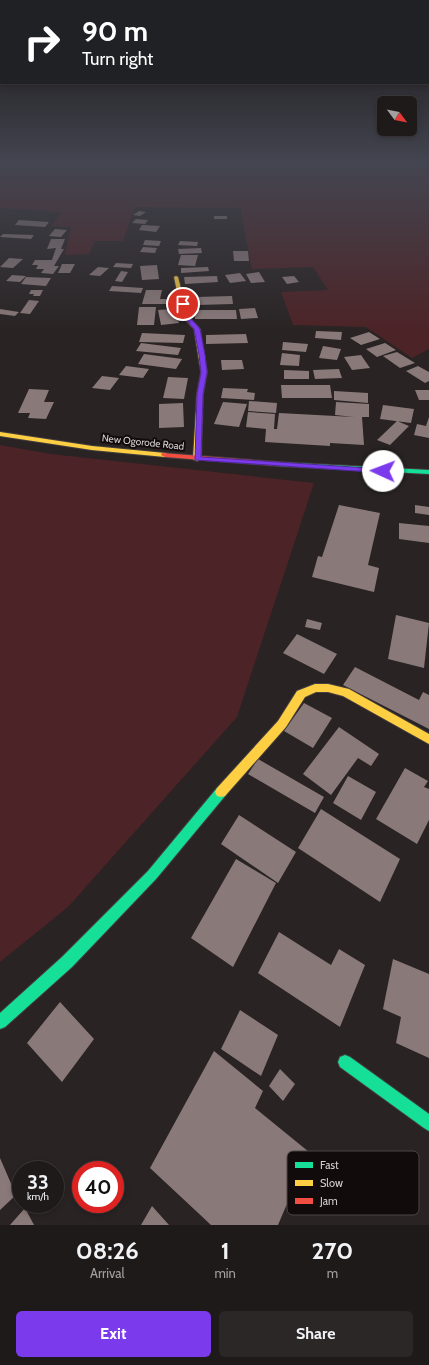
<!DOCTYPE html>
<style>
body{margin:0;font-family:Cabin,sans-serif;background:#2c2727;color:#f1f3f6;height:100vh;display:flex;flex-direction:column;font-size:15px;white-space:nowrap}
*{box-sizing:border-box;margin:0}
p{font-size:13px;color:#a1a1a2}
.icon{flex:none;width:22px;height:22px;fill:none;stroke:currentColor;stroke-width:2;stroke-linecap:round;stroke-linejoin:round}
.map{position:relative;height:1225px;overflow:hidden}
.sheet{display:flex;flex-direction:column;background:#1f1a1a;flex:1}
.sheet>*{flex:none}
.top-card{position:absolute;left:0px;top:0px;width:429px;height:84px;box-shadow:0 2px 6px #0003,0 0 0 1px #3c3839;background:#202124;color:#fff;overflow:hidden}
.needle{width:26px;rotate:122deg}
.tools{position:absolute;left:377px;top:96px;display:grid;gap:8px}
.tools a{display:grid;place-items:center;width:40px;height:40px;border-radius:6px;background:#1f1a1a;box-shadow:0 2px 6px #0003,0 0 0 1px #3c3839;font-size:20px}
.speed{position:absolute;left:12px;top:1161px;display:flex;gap:8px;font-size:20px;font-weight:700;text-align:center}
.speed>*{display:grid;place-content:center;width:52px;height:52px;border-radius:50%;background:#1f1a1a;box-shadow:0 2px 6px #0003,0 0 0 1px #3c3839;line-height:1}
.speed small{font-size:10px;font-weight:400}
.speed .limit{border:6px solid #d22;background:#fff;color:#111}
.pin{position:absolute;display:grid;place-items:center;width:34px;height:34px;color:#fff;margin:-17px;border:2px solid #fff;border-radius:50%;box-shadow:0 1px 4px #0007}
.me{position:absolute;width:44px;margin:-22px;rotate:272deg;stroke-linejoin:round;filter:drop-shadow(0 0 3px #0008)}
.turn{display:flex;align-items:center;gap:14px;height:84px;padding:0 16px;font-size:18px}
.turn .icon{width:52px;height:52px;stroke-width:2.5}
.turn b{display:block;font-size:28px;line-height:34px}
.eta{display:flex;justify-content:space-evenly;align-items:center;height:68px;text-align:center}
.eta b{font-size:24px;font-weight:700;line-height:28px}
.primary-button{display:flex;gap:8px;margin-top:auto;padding:8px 16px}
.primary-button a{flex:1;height:46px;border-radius:6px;background:#7c3aed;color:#fff;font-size:16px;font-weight:700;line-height:46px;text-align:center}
.primary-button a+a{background:#2c2727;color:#f1f3f6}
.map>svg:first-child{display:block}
</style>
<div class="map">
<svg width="429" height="1225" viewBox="0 0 429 1225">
<rect width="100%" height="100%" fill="#292323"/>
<path fill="#4c2326" d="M 0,162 L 429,162 L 429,349 L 412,358 L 366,327 L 293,325 L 281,292 L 328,290 L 313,267 L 252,269 L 240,208 L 135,207 L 123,241 L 95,241 L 89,254 L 65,255 L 71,227 L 51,226 L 62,212 L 0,208 Z
M 0,445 L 51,454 L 314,483 L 237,717 L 68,907 L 0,962 Z"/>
<path fill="#8a7979" d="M 139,211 L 146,212 L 140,216 L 133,215 Z
M 214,216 L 227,216 L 227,219 L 214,219 Z
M 136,219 L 148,220 L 145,224 L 132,223 Z
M 19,220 L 49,222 L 45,227 L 15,225 Z
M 142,225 L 144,225 L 160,226 L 156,232 L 139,230 Z
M 55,229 L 67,230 L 61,237 L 49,236 Z
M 3,234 L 34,235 L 31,239 L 0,237 Z
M 51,239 L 65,239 L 61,249 L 64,249 L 54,266 L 59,266 L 53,274 L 41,273 L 44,269 L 36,269 L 38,265 L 32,265 L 35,260 L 52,260 L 56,248 L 47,249 Z
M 145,240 L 161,241 L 159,246 L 143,245 Z
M 180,241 L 198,242 L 197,246 L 178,245 Z
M 143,247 L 157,248 L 155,253 L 140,252 Z
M 201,248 L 202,253 L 179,254 L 178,249 Z
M 233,251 L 248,251 L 249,261 L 234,261 Z
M 181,255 L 198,255 L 195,266 L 178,265 Z
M 9,258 L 23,259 L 13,268 L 0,267 Z
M 116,263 L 133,264 L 131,268 L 113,267 Z
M 62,264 L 75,264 L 70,273 L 58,273 Z
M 157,265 L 159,279 L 142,280 L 140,266 Z
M 98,267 L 109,268 L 100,276 L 89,275 Z
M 208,267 L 209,271 L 181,273 L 181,268 Z
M 121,271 L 128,272 L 122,282 L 115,281 Z
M 259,272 L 265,282 L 251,283 L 246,274 Z
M 240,273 L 246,281 L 230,283 L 225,275 Z
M 12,275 L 26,276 L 20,282 L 6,281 Z
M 217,276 L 218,282 L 185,284 L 184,277 Z
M 294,276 L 299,282 L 287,284 L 282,277 Z
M 26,277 L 51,278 L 46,286 L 21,284 Z
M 112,286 L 143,288 L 141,293 L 109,291 Z
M 31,290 L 43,290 L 40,296 L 33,296 L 34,294 L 29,294 Z
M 146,290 L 162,290 L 160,299 L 169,299 L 168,304 L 142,304 Z
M 232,296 L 233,304 L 197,305 L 196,297 Z
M 29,300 L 39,301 L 30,314 L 20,313 Z
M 139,307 L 156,307 L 154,325 L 137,325 Z
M 255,308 L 258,318 L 241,319 L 239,309 Z
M 0,309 L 19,312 L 15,316 L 0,314 Z
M 174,309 L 179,323 L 161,325 L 158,310 Z
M 195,310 L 236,310 L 237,319 L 195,319 Z
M 316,331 L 342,332 L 341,340 L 315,338 Z
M 369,332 L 380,339 L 361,345 L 350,338 Z
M 142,333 L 185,335 L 183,343 L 139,342 Z
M 246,334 L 248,343 L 206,344 L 206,335 Z
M 283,342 L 308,344 L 306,352 L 282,350 Z
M 141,343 L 181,348 L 178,355 L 136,351 Z
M 385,343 L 396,350 L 377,357 L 366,349 Z
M 323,346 L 341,349 L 337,360 L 319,358 Z
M 397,352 L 415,363 L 400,368 L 383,356 Z
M 282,353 L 300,355 L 299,366 L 280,365 Z
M 144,354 L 182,359 L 176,369 L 138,364 Z
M 361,355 L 370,368 L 352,370 L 344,357 Z
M 221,360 L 242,360 L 244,369 L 222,370 Z
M 126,366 L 149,369 L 143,378 L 119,375 Z
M 418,366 L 429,372 L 429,381 L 425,383 L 406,371 Z
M 339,369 L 342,378 L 315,379 L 313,370 Z
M 284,370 L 309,371 L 309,379 L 284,379 Z
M 102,376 L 119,378 L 110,390 L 92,388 Z
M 168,377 L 188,378 L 184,399 L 163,398 Z
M 281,385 L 330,385 L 332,398 L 282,398 Z
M 223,388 L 248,389 L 247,392 L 255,393 L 254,400 L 221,398 Z
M 29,389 L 49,390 L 44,402 L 54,402 L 46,419 L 28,418 L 30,413 L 18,413 Z
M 415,390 L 429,390 L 429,400 L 419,400 Z
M 334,391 L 368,393 L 368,403 L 334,400 Z
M 249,401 L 277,403 L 276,413 L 248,411 Z
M 223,402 L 247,404 L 239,427 L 214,424 Z
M 336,402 L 369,404 L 369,417 L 362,417 L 364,445 L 330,443 L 330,446 L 265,442 L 266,429 L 246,427 L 248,412 L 275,414 L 274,429 L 277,429 L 279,413 L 354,417 L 335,415 Z
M 183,403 L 184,427 L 159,428 L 159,404 Z
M 383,405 L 414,409 L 411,423 L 380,419 Z
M 429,417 L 429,438 L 414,435 L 417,424 L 426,426 Z
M 397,421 L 409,426 L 390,445 L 377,440 Z
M 339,505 L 380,513 L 368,565 L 379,568 L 374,592 L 312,577 L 318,556 L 322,557 Z
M 415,505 L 429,507 L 429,515 L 415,513 Z
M 399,523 L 429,526 L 429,543 L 399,539 Z
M 396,615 L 429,623 L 424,668 L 388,659 Z
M 307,619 L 322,623 L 320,630 L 305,627 Z
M 297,634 L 337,654 L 324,674 L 283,653 Z
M 355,667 L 419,700 L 423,692 L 429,695 L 429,729 L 343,685 Z
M 304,703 L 332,718 L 313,748 L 284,731 Z
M 339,727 L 379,754 L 371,766 L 358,758 L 331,795 L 303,774 Z
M 258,759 L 324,797 L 315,813 L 248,774 Z
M 405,768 L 428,781 L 424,787 L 429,789 L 429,820 L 417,844 L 376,819 Z
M 348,776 L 376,792 L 361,820 L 333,803 Z
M 321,809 L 400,859 L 380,902 L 298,848 Z
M 239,815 L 296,852 L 278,883 L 221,844 Z
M 236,859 L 276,883 L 233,967 L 191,938 Z
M 279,932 L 331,965 L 339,949 L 365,965 L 340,1027 L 258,973 Z
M 393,959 L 429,974 L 429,1058 L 396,1043 L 401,1017 L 383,1009 Z
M 60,1002 L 94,1039 L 62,1082 L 27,1043 Z
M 240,1010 L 278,1035 L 261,1076 L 221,1049 Z
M 214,1051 L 263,1091 L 255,1108 L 309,1152 L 278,1225 L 211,1225 L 150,1168 Z
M 280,1069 L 295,1084 L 283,1101 L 269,1086 Z
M 0,1158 L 16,1195 L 0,1210 Z
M 152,1206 L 169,1225 L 141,1225 Z
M 25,1208 L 34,1225 L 10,1225 Z"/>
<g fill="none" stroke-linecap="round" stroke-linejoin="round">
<g stroke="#453f3f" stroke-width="2">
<path id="fast" d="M 275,462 L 429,470 L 429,474 L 278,466 L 274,464 Z
M 221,787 L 225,788 L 227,792 L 225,796 L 156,879 L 72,967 L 5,1027 L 0,1029 L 0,1013 L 62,957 L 148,871 L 217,788 Z
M 345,1055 L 350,1057 L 429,1114 L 429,1131 L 424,1128 L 340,1067 L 338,1062 L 340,1057 Z"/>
</g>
<g stroke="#453f3f" stroke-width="2">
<path id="slow" d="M 176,276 L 178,277 L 188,316 L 200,329 L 207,372 L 203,394 L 201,459 L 197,461 L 193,459 L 197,394 L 201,372 L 194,329 L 182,316 L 174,277 Z
M 0,432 L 92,446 L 165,453 L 169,455 L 165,457 L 92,450 L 0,436 Z
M 315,684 L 328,684 L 349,689 L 429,734 L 429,744 L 343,696 L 328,692 L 316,692 L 305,697 L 286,727 L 225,796 L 221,797 L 217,796 L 215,792 L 217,788 L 278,721 L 297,691 Z"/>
</g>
<g stroke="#453f3f" stroke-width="2">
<path id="jam" d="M 162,453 L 278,462 L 282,464 L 278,466 L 165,457 L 161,455 Z"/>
</g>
<use href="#fast" fill="#16e098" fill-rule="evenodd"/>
<use href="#slow" fill="#ffcf43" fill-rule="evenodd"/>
<use href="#jam" fill="#f24e42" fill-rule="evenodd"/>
</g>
<linearGradient id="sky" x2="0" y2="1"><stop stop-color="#171313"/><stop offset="0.49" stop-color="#434550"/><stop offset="1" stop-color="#434550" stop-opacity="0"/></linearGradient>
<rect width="429" height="333" fill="url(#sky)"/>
<path fill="#7c3aed" stroke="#51269a" d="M 181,303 L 185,303 L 188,315 L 200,329 L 205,355 L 207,372 L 203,394 L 201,457 L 383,469 L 385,469 L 385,473 L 195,460 L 197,394 L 201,372 L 199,355 L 194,329 L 183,316 Z"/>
<g text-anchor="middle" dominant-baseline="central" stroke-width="4" stroke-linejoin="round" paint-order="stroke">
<g font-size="10" fill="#d7cfcf" stroke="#110b0c">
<text transform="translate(143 442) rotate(6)">New Ogorode Road</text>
</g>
</g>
<rect x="287" y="1151" width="132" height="64" rx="6" fill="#110b0c" stroke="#4c4646" stroke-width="1"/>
<rect x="295" y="1162" width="18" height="6" fill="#16e098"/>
<rect x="295" y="1180" width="18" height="6" fill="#ffcf43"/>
<rect x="295" y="1198" width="18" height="6" fill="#f24e42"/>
<g font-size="11" fill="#d7cfcf">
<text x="320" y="1169">Fast</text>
<text x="320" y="1187">Slow</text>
<text x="320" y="1205">Jam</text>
</g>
</svg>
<div class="tools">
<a><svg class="needle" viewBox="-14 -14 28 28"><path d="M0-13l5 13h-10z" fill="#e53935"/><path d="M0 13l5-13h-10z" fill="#a1a1a2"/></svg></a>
</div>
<div class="speed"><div>33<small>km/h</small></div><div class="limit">40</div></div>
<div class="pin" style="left:183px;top:304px;background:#d93025"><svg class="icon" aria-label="arrive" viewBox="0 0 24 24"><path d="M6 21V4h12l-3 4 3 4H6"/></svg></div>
<svg class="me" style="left:383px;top:471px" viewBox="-20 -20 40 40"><circle r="19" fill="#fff"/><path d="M0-13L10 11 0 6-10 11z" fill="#7c3aed"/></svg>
<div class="top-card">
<div class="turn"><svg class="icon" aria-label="right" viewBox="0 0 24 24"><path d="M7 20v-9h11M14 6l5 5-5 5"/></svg><div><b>90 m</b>Turn right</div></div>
</div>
</div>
<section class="sheet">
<div class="eta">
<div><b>08:26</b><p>Arrival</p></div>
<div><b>1</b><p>min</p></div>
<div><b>270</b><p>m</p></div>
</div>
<div class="primary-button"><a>Exit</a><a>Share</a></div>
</section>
